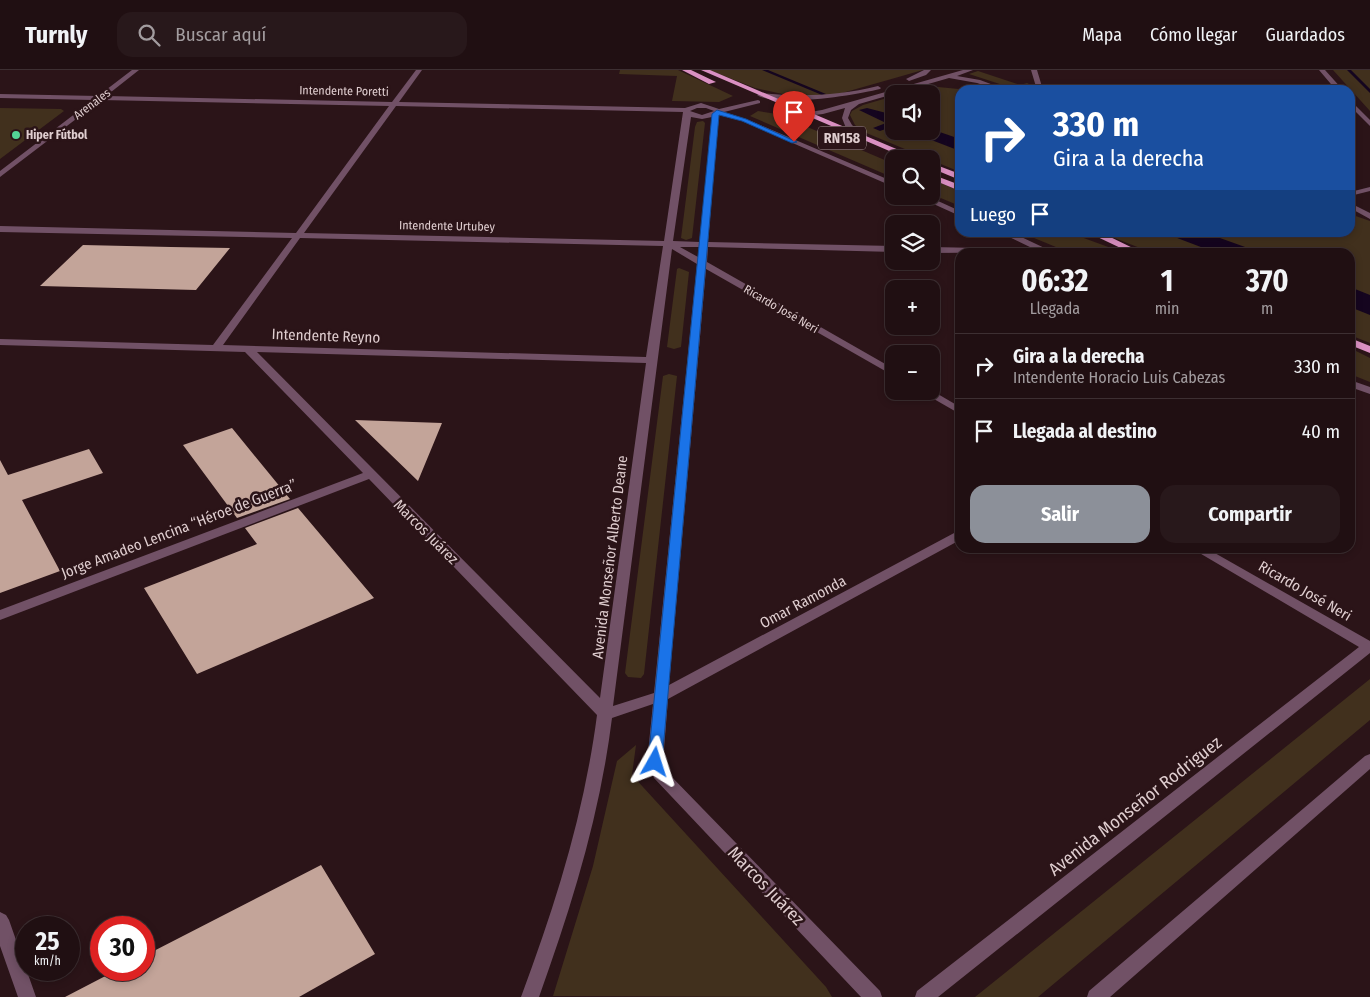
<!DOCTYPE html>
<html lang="es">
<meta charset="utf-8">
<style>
body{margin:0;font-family:"Fira Sans Condensed",sans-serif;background:#28181b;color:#f1f3f6;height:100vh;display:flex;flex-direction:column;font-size:19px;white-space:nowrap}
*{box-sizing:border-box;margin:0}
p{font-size:16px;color:#a29c9f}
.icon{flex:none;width:28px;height:28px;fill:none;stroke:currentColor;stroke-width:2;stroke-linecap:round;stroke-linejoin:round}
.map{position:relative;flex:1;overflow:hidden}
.side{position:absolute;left:955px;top:178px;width:400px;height:305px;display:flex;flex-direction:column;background:#200f12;border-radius:15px;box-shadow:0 2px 8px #0003,0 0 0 1px #3d2f32}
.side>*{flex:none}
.hud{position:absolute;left:955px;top:15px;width:400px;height:152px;border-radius:15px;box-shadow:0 2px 8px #0003,0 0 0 1px #3d2f32;background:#1a4fa0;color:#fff;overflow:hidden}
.tools{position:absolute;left:885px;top:15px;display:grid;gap:10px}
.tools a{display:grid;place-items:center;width:55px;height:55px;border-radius:10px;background:#200f12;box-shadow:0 2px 8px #0003,0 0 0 1px #3d2f32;font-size:25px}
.speed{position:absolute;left:15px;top:846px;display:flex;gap:10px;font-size:25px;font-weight:700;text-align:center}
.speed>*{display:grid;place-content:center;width:65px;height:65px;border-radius:50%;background:#200f12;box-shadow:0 2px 8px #0003,0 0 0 1px #3d2f32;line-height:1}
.speed small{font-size:12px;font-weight:400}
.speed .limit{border:8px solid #d22;background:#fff;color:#111}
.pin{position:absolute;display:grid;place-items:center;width:42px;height:42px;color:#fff;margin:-51px -21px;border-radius:50% 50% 50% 0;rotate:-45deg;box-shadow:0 0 5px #0007}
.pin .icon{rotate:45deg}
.me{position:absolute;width:55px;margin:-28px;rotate:6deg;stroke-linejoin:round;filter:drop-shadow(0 0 4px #0008)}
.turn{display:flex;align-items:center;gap:18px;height:105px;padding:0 15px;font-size:22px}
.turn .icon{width:65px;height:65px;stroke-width:2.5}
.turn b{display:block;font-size:35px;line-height:42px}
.then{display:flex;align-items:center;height:48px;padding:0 15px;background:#0003;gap:10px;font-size:19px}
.eta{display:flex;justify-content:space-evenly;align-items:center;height:85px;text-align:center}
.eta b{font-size:30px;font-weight:700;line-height:35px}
.button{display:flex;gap:10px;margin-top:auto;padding:10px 15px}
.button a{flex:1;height:58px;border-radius:15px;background:#8c9099;color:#fff;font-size:20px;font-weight:700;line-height:58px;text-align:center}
.button a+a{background:#28181b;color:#f1f3f6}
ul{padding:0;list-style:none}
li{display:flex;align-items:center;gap:15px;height:65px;padding:0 15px;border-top:1px solid #3d2f32}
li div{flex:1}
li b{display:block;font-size:19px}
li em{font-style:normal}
header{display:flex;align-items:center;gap:30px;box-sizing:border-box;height:70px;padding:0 25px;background:#200f12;border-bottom:1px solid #3d2f32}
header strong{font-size:24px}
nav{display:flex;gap:28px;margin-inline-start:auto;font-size:18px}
.search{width:350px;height:45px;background:#28181b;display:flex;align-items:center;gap:12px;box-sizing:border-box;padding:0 18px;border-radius:15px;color:#a29c9f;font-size:19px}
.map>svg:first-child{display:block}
</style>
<header>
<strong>Turnly</strong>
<div class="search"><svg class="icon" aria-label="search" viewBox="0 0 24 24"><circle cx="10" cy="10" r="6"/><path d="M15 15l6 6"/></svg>Buscar aquí</div>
<nav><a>Mapa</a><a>Cómo llegar</a><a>Guardados</a></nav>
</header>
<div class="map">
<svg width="1370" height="927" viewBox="0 0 1370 927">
<rect width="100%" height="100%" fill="#2b1418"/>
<path fill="#41301d" d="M 620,0 L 678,0 L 733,26 L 719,32 L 672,31 L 677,6 L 619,4 Z
M 709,0 L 923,0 L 828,27 L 796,27 L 755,18 Z
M 1333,0 L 1370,0 L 1370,41 Z
M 978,1 L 1020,15 L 1027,13 L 1033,16 L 1034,20 L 1018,20 L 969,4 Z
M 938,17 L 969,20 L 960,20 L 960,102 L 864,62 L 855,55 L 850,45 L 852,41 L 863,35 L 894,26 L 894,61 L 931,61 L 931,24 L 901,24 Z
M 0,38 L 61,39 L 64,41 L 0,89 Z
M 758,41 L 777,44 L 894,94 L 894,108 L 750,46 Z
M 703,51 L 705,53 L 692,168 L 686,170 L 681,168 L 695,57 L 697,52 Z
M 931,109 L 960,121 L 960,136 L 931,124 Z
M 1350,144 L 1370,151 L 1370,273 L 1350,265 L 1350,182 L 1150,182 L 1102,163 L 1350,162 Z
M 1022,163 L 1070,163 L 1122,182 L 1068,182 Z
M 679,198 L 689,202 L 681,277 L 674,279 L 667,277 L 677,199 Z
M 1350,278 L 1370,288 L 1370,312 L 1350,304 Z
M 669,304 L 677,306 L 644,604 L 641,608 L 628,607 L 625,603 L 663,306 Z
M 1370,609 L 1370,650 L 1038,927 L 975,927 Z
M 636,675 L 632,705 L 826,917 L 832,927 L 553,926 L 593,796 L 617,691 Z"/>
<path fill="#15051f" d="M 867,38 L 894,45 L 894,56 L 880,61 L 873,58 L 886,53 L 859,40 Z
M 931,59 L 960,69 L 960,81 L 908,61 L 931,61 Z
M 1164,163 L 1206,163 L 1259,182 L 1214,182 Z
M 1350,217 L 1370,225 L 1370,245 L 1350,237 Z"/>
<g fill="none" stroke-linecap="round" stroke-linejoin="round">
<path fill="#15051f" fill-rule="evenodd" d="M 762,0 L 768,0 L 826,24 L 822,25 Z
M 1347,0 L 1351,0 L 1370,19 L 1370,23 Z"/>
</g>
<path fill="#c3a499" d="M 83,175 L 171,177 L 230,178 L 196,220 L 40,216 Z
M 355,350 L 442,353 L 418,411 Z
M 232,358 L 290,429 L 237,448 L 183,375 Z
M 89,379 L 103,403 L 22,430 L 60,501 L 0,523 L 0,390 L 8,405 Z
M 298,438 L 374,528 L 197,604 L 144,518 L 257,474 L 245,458 Z
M 321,795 L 375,884 L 299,927 L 65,927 L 117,900 L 144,900 L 144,886 Z"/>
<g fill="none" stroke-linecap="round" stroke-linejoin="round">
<path fill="#715166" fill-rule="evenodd" d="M 924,0 L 931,0 L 926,5 L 909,11 L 906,9 Z
M 963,0 L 973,0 L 957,6 L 980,10 L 1007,20 L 998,20 L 977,13 L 949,8 L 859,34 L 851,40 L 848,48 L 852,55 L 863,65 L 859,67 L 846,58 L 842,48 L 845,38 L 823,44 L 790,48 L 787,46 L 822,40 Z
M 1031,0 L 1037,0 L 1043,20 L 1037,20 Z
M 1319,0 L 1325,0 L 1343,20 L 1336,20 Z
M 878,16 L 881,18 L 880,19 C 856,25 777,38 757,25 L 760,23 C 800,27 838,26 878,16 Z
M 1350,30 L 1370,50 L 1370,56 L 1350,36 Z
M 1370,117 L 1370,121 L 1350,126 L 1350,122 Z
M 1350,133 L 1370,143 L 1370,149 L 1350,138 Z"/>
<path fill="#715166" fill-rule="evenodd" d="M 132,0 L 139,0 L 106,26 L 392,32 L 416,0 L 422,0 L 399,32 L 685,38 L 701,33 L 719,39 L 758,30 L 760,31 L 760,33 L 724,42 L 746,49 L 894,112 L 894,117 L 742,51 L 719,45 L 708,172 L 894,176 L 894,182 L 708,177 L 707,192 L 894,299 L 894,306 L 706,199 L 669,615 L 956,462 L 960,461 L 960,470 L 668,629 L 663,692 L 666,701 L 880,921 L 882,927 L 861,927 L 654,708 L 647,692 L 653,634 L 612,648 C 600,745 572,835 539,927 L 521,927 C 556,833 584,744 597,645 L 369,409 L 0,550 L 0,540 L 363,403 L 245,282 L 0,275 L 0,269 L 213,275 L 292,168 L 0,162 L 0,156 L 296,163 L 389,36 L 101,30 L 0,107 L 0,101 L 93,30 L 0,28 L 0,24 L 98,26 ZM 396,36 L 683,42 L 664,171 L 304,163 ZM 697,38 L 706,38 L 714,41 L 702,45 L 690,41 ZM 691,47 L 702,49 L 712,47 L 700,172 L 673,171 ZM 300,168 L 663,176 L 646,287 L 223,275 ZM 680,177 L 699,177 L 698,187 ZM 672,179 L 697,194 L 654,623 L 613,636 ZM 257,282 L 646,293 L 600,628 Z
M 916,126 L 927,126 L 960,141 L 960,146 Z
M 999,162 L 1011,162 L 1053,182 L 931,183 L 931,177 L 1034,179 Z
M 1350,310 L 1370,317 L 1370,324 L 1350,317 Z
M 931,320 L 960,337 L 960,344 L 920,321 Z
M 1191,478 L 1206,478 L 1370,571 L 1370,583 L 938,927 L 915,927 L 917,921 L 1359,577 Z
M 1370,684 L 1370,699 L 1110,927 L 1087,927 L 1089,921 L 1365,686 Z
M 0,842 L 6,845 L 9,850 L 36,927 L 18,927 L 0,876 Z"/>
<path fill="#da90c2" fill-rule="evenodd" d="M 682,0 L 691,0 L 716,12 L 709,14 Z
M 701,0 L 710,0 L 920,89 L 908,89 Z
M 931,93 L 960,104 L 960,110 L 931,98 Z
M 931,104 L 960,115 L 960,121 L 931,109 Z
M 1087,162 L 1100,162 L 1141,182 L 1129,182 Z
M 1350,268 L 1370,276 L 1370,283 L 1350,275 Z"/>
</g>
<path fill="#1a73e8" stroke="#114b97" d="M 717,40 L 746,49 L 797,72 L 792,73 L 742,51 L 719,45 L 662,692 L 660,695 L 650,695 L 648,692 L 712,44 Z"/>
<circle fill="#53d396" stroke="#2b1418" stroke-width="2" cx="16" cy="65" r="5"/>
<g text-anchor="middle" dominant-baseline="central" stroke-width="5" stroke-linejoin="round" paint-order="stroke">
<g font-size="12" fill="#dfcdcf" stroke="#2b1418">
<text transform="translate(344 21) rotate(1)">Intendente Poretti</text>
<text transform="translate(92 34) rotate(-37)">Arenales</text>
<text transform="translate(447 156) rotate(1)">Intendente Urtubey</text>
<text transform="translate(781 239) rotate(30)">Ricardo José Neri</text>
</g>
<g font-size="12" font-weight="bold" fill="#dfcdcf" stroke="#2b1418" text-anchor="start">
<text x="26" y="65">Hiper Fútbol</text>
</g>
<rect fill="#2b1418" stroke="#a99698" stroke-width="1" x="818" y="56.5" width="48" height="23" rx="4"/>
<g font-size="14" font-weight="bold" fill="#dfcdcf">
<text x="842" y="68">RN158</text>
</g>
<g font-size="15" fill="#dfcdcf" stroke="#2b1418">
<text transform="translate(326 266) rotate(2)">Intendente Reyno</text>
<text transform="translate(179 459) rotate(-21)">Jorge Amadeo Lencina “Héroe de Guerra”</text>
<text transform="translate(426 462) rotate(45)">Marcos Juárez</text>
<text transform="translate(610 487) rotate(-83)">Avenida Monseñor Alberto Deane</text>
<text transform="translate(1305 521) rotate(30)">Ricardo José Neri</text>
<text transform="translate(803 532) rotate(-28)">Omar Ramonda</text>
</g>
<g font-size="18" fill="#dfcdcf" stroke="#2b1418">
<text transform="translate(1135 736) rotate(-38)">Avenida Monseñor Rodriguez</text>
<text transform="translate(766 816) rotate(46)">Marcos Juárez</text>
</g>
</g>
</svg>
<div class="tools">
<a><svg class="icon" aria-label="sound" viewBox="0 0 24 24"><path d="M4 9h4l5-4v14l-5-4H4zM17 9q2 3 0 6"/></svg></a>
<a><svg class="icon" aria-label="search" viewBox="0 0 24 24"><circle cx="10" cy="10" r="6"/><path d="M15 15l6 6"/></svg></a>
<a><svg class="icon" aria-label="layers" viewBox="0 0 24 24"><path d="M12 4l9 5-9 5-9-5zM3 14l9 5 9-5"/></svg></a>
<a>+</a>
<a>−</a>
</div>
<div class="speed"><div>25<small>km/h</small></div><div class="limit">30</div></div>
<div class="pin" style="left:794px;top:72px;background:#d93025"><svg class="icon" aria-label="arrive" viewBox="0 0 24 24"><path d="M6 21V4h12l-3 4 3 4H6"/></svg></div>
<svg class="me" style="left:655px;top:692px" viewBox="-20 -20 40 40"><path d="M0-17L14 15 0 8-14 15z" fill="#1a73e8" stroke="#fff" stroke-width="4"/></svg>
<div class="hud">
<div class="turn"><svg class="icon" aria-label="right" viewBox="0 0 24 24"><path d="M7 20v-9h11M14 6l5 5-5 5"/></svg><div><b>330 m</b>Gira a la derecha</div></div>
<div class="then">Luego<svg class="icon" aria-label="arrive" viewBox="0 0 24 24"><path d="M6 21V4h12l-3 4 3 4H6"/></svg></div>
</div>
<section class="side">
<div class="eta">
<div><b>06:32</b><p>Llegada</p></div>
<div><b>1</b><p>min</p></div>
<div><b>370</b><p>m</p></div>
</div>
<ul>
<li><svg class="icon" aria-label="right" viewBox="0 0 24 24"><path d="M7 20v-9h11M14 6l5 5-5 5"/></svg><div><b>Gira a la derecha</b><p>Intendente Horacio Luis Cabezas</p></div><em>330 m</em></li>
<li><svg class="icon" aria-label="arrive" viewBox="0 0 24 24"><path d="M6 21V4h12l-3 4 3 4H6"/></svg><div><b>Llegada al destino</b></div><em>40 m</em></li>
</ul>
<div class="button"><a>Salir</a><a>Compartir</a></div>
</section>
</div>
